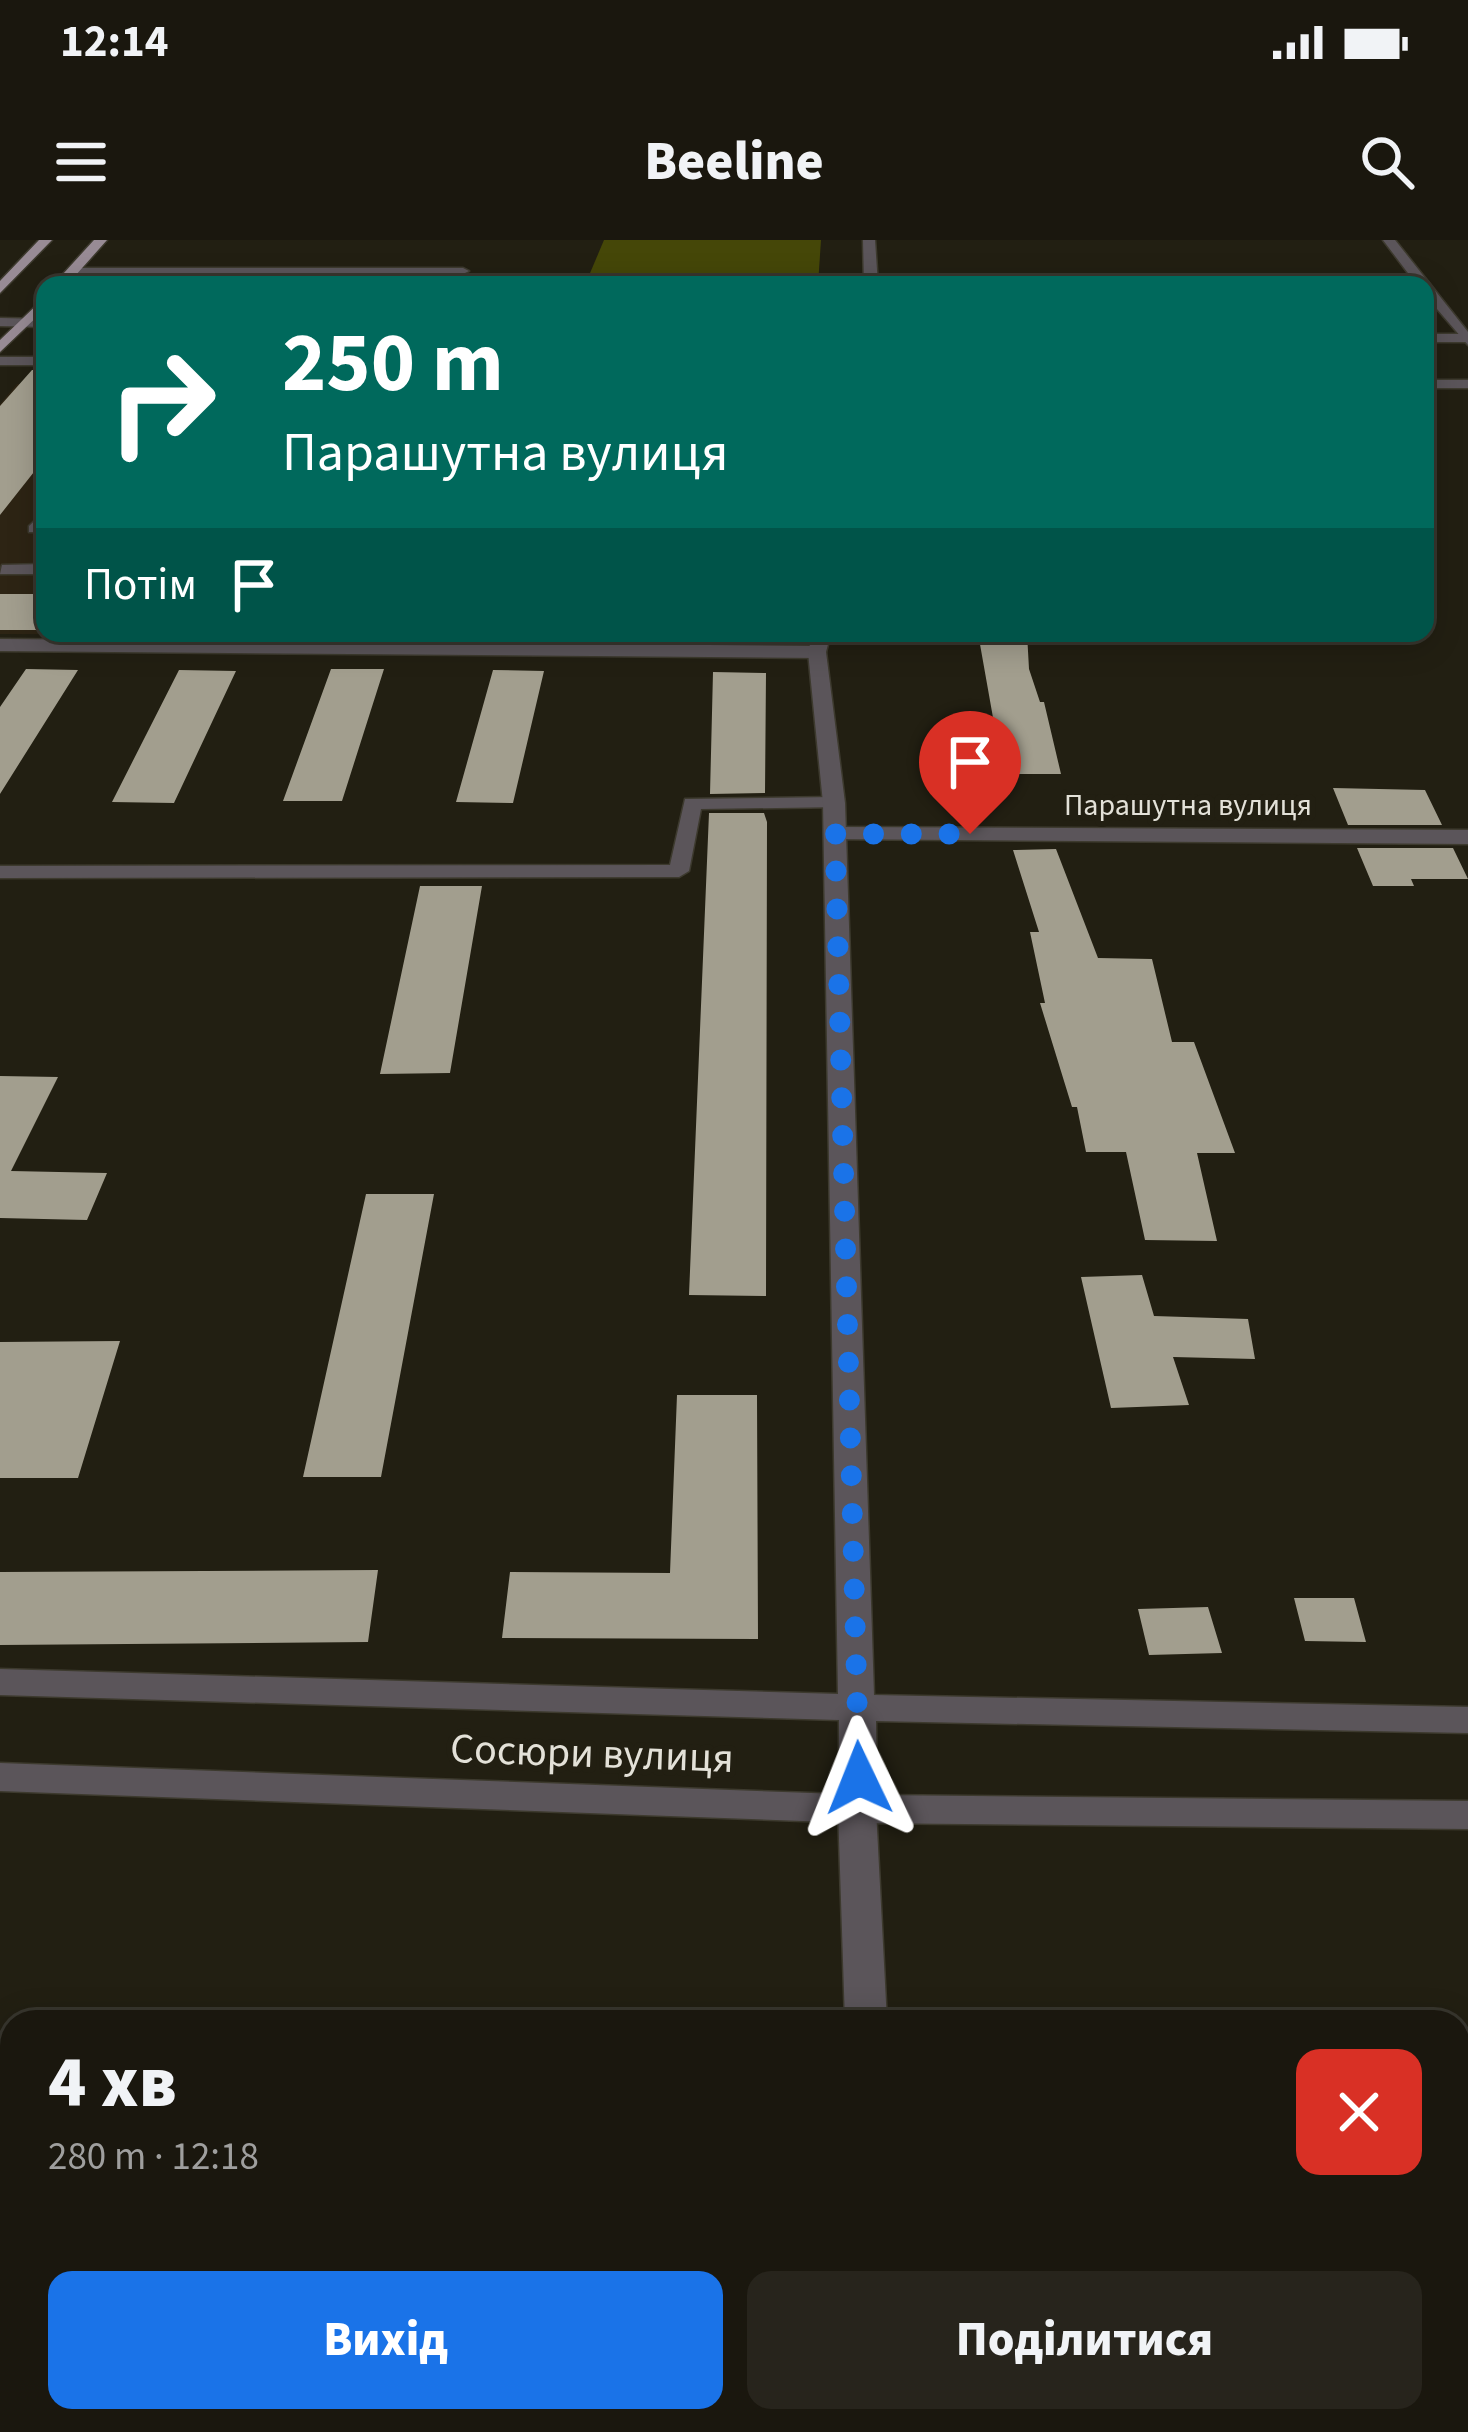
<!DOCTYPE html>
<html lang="uk">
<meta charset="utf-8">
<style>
body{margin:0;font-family:"Source Sans 3",sans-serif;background:#27241c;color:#f1f3f6;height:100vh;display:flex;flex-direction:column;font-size:45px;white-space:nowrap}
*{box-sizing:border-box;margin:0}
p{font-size:39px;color:#9f9f9e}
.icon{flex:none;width:66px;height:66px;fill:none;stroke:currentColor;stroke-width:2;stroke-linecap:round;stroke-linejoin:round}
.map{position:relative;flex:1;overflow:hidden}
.sheet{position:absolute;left:0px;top:1770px;width:1470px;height:423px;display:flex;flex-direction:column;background:#1a170e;border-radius:36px 36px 0 0;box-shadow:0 6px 30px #0003,0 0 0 3px #38362e}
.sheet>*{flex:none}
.banner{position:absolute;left:36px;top:36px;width:1398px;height:366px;border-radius:24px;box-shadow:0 6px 30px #0003,0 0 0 3px #38362e;background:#00695c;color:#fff;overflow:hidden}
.pin{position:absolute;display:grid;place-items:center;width:102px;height:102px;color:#fff;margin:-123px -51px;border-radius:50% 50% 50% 0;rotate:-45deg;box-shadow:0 0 12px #0007}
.pin .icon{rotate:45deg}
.me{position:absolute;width:132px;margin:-66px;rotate:358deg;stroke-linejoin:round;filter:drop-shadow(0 0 9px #0008)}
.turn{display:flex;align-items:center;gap:42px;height:252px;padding:0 48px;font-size:54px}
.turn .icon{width:156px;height:156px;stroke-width:2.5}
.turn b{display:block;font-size:84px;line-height:102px}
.then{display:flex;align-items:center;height:114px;padding:0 48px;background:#0003;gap:24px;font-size:45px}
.round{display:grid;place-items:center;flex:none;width:126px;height:126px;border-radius:24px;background:#27241c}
.summary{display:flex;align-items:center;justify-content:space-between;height:204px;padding:0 48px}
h1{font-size:72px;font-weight:800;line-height:90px}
.button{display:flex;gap:24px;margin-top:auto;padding:24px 48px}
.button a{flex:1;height:138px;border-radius:24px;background:#1a73e8;color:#fff;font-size:48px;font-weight:800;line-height:138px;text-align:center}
.button a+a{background:#27241c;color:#f1f3f6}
.status{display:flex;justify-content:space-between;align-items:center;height:84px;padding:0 60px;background:#1a170e;direction:ltr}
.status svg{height:33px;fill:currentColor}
header{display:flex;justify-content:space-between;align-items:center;height:156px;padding:0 48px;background:#1a170e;font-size:54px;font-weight:800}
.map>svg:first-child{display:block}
</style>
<div class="status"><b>12:14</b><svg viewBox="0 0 49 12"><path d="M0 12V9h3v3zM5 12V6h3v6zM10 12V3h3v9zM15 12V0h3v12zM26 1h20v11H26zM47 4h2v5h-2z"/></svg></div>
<header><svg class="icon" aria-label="menu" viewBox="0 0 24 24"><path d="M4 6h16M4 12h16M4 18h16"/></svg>Beeline<svg class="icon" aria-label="search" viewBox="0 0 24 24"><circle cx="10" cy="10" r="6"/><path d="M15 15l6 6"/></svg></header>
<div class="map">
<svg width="1468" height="2192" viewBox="0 0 1468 2192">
<rect width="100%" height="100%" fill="#221f12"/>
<path fill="#2d2414" d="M 17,144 L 45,144 L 45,393 L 795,393 L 795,398 L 0,394 L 0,164 Z"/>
<path fill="#454708" d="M 604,0 L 821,0 L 818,45 L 585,45 Z"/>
<path fill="#a29e8e" d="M 32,130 L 45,130 L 45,218 L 0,275 L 0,166 Z
M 0,354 L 45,354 L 45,390 L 0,390 Z
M 978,393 L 1027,393 L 1029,429 L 1040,462 L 1044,462 L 1061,534 L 1003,534 Z
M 26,429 L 78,430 L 0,554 L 0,467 Z
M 331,429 L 384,429 L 342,561 L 283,561 Z
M 179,430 L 236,431 L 174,563 L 112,562 Z
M 493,430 L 544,431 L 513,563 L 456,562 Z
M 713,432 L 766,433 L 765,553 L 710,554 Z
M 1333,548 L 1425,550 L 1442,585 L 1348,585 Z
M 709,573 L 764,573 L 767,582 L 766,1056 L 689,1055 Z
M 1357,608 L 1453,608 L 1468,639 L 1411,639 L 1414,646 L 1373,646 Z
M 1056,609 L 1098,718 L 1152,719 L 1172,802 L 1194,802 L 1235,913 L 1197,913 L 1217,1001 L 1145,1000 L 1126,912 L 1086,912 L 1077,867 L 1072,867 L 1040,763 L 1045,763 L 1030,692 L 1039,692 L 1013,610 Z
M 420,646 L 482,646 L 450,833 L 380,834 Z
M 0,836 L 58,837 L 11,931 L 107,933 L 87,980 L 0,978 Z
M 366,954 L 434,954 L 381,1237 L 303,1237 Z
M 1142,1035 L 1154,1076 L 1248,1079 L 1255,1119 L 1173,1117 L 1189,1165 L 1111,1168 L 1081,1037 Z
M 120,1101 L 78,1238 L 0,1238 L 0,1102 Z
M 677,1155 L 757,1155 L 758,1399 L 502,1398 L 510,1332 L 670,1333 Z
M 378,1330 L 368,1402 L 0,1405 L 0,1332 Z
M 1294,1358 L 1354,1358 L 1366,1402 L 1305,1401 Z
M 1208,1367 L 1222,1413 L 1149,1415 L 1138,1369 Z"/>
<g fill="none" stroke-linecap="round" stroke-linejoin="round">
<g stroke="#3d3a2e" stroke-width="3">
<path id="service" d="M 73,28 L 463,28 L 469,31 L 463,34 L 69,33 Z
M 45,271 L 45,286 L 39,292 L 29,292 L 29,286 Z
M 45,324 L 45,334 L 0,334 L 2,325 Z
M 834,557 L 841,559 L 841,567 L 701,569 L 689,631 L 679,637 L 0,638 L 0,626 L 670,625 L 685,559 Z"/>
</g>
<g stroke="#3d3a2e" stroke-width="3">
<path id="minor" d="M 1383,0 L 1395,0 L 1468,92 L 1468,105 L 1425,55 L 1425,45 L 1417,45 Z
M 0,399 L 817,406 L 826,412 L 817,418 L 0,411 Z
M 835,587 L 1468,590 L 1468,604 L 827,599 L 824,594 Z
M 857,1555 L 870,1559 L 876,1569 L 887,1782 L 845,1782 L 838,1569 L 844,1559 Z
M 859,2181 L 907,2181 L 907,2192 L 859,2192 Z"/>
</g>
<g stroke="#3d3a2e" stroke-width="3">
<path id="tertiary" d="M 863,0 L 875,0 L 878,45 L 864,45 Z
M 0,78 L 45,79 L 45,87 L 0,86 Z
M 1425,94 L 1468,94 L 1468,102 L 1425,102 Z
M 0,117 L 45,117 L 45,125 L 0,125 Z
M 1425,140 L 1468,140 L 1468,148 L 1425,148 Z
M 813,393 L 831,393 L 826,412 L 845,563 L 874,1455 L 1468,1467 L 1468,1493 L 876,1481 L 877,1555 L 1468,1561 L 1468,1589 L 857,1583 L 0,1551 L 0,1523 L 839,1554 L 839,1480 L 0,1455 L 0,1429 L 838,1454 L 823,563 L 808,412 Z"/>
</g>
<g stroke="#3d3a2e" stroke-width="3">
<path id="primary" d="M 39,0 L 52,0 L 0,53 L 0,41 Z
M 94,0 L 107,0 L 67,45 L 53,45 Z
M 45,57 L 45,69 L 0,112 L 0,100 Z"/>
</g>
<use href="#service" fill="#5b555a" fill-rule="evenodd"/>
<use href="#minor" fill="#5b555a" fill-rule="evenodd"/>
<use href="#tertiary" fill="#5b555a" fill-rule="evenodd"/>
<use href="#primary" fill="#988b95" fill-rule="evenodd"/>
</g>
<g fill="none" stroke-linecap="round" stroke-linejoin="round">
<path stroke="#1a73e8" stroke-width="21" stroke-dasharray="0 37.8" d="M 859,1538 L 835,594 L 970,594"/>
</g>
<g text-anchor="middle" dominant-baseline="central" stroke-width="12" stroke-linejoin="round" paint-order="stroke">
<g font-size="30" fill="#e3e1d8" stroke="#221f12">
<text x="1188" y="565">Парашутна вулиця</text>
</g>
<g font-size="42" fill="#e3e1d8" stroke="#221f12">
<text transform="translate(592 1514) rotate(2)">Сосюри вулиця</text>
</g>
</g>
</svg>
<div class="pin" style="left:970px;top:594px;background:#d93025"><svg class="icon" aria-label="arrive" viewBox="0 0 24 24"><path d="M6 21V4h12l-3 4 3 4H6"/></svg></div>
<svg class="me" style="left:859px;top:1538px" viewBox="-20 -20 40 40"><path d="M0-17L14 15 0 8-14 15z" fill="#1a73e8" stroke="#fff" stroke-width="4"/></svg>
<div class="banner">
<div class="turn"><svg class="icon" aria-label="right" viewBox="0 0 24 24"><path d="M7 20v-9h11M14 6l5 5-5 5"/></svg><div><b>250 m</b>Парашутна вулиця</div></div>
<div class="then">Потім<svg class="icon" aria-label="arrive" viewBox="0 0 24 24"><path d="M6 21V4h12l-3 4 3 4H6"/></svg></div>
</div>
<section class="sheet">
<div class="summary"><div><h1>4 хв</h1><p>280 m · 12:18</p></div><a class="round" style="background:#d93025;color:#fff"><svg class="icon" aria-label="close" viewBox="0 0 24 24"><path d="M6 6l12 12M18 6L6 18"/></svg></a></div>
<div class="button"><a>Вихід</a><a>Поділитися</a></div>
</section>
</div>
